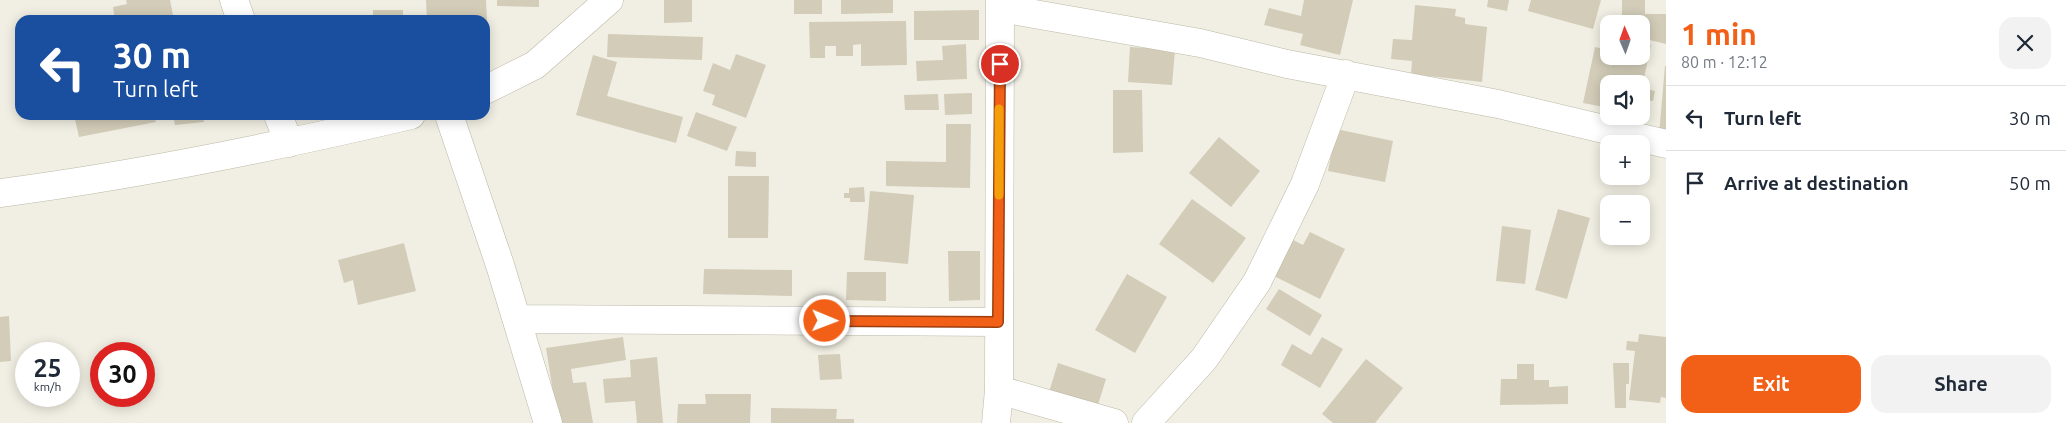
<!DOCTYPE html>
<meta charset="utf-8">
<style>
body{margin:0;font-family:Ubuntu,sans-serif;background:#f2f2f3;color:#1f2937;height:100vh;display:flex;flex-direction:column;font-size:19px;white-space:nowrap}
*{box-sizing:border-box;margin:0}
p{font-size:16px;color:#747a83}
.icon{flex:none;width:28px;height:28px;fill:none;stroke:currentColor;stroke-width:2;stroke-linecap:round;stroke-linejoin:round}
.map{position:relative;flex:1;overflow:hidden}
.sheet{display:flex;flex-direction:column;background:#fff;width:400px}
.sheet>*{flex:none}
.guide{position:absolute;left:15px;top:15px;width:475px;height:105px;border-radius:15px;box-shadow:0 2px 12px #0003;background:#1a4fa0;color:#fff;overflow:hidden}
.needle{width:32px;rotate:358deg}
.controls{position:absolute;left:1600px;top:15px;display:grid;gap:10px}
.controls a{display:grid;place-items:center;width:50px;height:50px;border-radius:10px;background:#fff;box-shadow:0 2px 12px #0003;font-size:25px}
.speed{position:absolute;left:15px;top:342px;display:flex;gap:10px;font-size:25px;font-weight:700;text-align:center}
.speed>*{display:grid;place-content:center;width:65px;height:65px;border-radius:50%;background:#fff;box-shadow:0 2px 12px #0003;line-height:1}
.speed small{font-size:12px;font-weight:400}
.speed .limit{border:8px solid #d22;background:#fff;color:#111}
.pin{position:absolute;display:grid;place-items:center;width:42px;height:42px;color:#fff;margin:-21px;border:2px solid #fff;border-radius:50%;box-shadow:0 1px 5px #0007}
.me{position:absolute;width:55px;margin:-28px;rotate:91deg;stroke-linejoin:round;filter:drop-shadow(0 0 4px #0008)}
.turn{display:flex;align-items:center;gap:18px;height:105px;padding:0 15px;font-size:22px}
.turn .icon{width:65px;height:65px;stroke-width:2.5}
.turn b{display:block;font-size:35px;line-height:42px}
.round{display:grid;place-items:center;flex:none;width:52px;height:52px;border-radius:15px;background:#f2f2f3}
.summary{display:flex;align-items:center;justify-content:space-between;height:85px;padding:0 15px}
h1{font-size:30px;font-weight:700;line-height:38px;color:#f26018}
.button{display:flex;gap:10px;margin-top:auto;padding:10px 15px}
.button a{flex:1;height:58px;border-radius:15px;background:#f26018;color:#fff;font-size:20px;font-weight:700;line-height:58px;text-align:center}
.button a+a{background:#f2f2f3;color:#1f2937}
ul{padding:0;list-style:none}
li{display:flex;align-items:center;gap:15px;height:65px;padding:0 15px;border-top:1px solid #e0e1e3}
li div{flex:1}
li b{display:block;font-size:19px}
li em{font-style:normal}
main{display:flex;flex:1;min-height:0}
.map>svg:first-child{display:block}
</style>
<main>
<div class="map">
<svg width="1666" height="423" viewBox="0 0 1666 423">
<rect width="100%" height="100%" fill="#f1efe3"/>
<path fill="#d2ccb8" d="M 126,0 L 170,0 L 174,20 L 115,20 L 113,7 L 127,4 Z
M 426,0 L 486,0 L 487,21 L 427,20 Z
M 497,0 L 539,0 L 539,7 L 497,6 Z
M 664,0 L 692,0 L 692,22 L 664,23 Z
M 794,0 L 822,0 L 822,14 L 794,14 Z
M 841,0 L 893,0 L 893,13 L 841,14 Z
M 1304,0 L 1353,0 L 1340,55 L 1300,45 L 1303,34 L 1264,25 L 1269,8 L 1301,16 Z
M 1488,0 L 1509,0 L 1507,11 L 1487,7 Z
M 1531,0 L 1601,0 L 1593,29 L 1528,11 Z
M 1622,0 L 1645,0 L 1645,14 L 1666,14 L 1666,44 L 1641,38 L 1641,24 L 1622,24 Z
M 1415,5 L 1456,9 L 1455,16 L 1465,18 L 1465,24 L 1487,27 L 1482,82 L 1411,74 L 1412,61 L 1391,59 L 1393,39 L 1412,40 Z
M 373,10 L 403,10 L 403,20 L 373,20 Z
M 979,10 L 979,40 L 914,40 L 914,11 Z
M 906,21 L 907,65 L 861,66 L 861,44 L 853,45 L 853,56 L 836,56 L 836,46 L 825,46 L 825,58 L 810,58 L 809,22 Z
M 608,34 L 703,37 L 702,60 L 607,57 Z
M 1641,43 L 1651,45 L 1642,88 L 1655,91 L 1653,101 L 1641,99 L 1641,84 L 1609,84 L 1609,108 L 1583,103 L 1595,47 L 1609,50 L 1609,56 L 1641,56 Z
M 966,44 L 967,79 L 917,81 L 916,61 L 943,60 L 942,46 Z
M 1130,47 L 1175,50 L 1172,85 L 1128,82 Z
M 736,54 L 766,65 L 746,118 L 712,105 L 715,95 L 703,91 L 713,63 L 730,70 Z
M 593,55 L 617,62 L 607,96 L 683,117 L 676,143 L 576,115 Z
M 1665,66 L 1666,66 L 1666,134 L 1659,134 Z
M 1113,90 L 1142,90 L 1143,152 L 1113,153 Z
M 972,93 L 972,114 L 945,115 L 944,94 Z
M 938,94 L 939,110 L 905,110 L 904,95 Z
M 696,112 L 737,127 L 727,151 L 687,136 Z
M 74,115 L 154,115 L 156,122 L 79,137 Z
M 173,115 L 203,115 L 204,122 L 175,125 Z
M 946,124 L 971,124 L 970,188 L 886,186 L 886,161 L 946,162 Z
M 1336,129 L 1393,141 L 1385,182 L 1328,171 Z
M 1219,137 L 1260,171 L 1231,207 L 1189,173 Z
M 736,151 L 756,152 L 756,167 L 735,166 Z
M 728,176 L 769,176 L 768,238 L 728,238 Z
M 864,187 L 865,202 L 850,202 L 850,198 L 844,198 L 844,193 L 849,193 L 849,188 Z
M 870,191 L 914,195 L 908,264 L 864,260 Z
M 1192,199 L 1246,238 L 1213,283 L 1159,244 Z
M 1558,209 L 1590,218 L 1567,299 L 1535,290 Z
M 1502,226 L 1531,230 L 1525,284 L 1496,281 Z
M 1310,232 L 1345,249 L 1320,299 L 1274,276 L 1293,240 L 1303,245 Z
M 404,243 L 416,291 L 358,305 L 353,280 L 344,283 L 338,260 Z
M 948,251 L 980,251 L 980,300 L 949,301 Z
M 704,269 L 792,270 L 792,296 L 703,294 Z
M 847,272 L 886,272 L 886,301 L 846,300 Z
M 1127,274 L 1167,297 L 1135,353 L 1095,330 Z
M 1279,289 L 1322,315 L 1310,336 L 1266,309 Z
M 9,316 L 11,361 L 0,362 L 0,317 Z
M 1639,334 L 1666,337 L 1666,398 L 1661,397 L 1660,403 L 1629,400 L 1635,351 L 1626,350 L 1627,341 L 1638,342 Z
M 623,337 L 626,360 L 571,369 L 573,383 L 586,382 L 593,423 L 558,423 L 546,348 Z
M 1322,337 L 1343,349 L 1320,388 L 1281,365 L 1292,344 L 1311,355 Z
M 840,354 L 842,379 L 820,380 L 818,355 Z
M 657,357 L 663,423 L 637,423 L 635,401 L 605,403 L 603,379 L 631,377 L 630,360 Z
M 1366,359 L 1403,388 L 1375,423 L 1333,423 L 1322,414 Z
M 1058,363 L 1106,379 L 1097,408 L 1049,392 Z
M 1613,363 L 1629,363 L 1629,384 L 1626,384 L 1626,408 L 1615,408 Z
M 1517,364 L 1534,364 L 1534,380 L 1549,380 L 1549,387 L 1568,386 L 1568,404 L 1500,405 L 1501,379 L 1517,379 Z
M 705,394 L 751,394 L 750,423 L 677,423 L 678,404 L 706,404 Z
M 771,408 L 837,409 L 836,419 L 854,419 L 854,423 L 771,423 Z"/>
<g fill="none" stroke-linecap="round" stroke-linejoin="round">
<g stroke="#bbb8a6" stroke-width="29">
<path id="minor" d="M 234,0 L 241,20
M 1000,8 L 1200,43 L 1287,64 L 1498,104 L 1666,144
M 485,90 L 535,65 L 609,0
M 278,115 L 289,143
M 449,115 L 500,265 L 548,423
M 0,193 C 138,175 275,147 411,115
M 517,319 L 998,322
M 999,390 L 1114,423
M 996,423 L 999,390 L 1000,0
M 1146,423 L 1204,359 L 1257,282 L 1305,184 L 1346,74"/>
</g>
<use href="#minor" stroke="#fff" stroke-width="28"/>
</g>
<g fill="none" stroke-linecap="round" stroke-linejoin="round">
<g stroke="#9d3e10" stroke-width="12">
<path id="route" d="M 825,321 L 998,322 L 1000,64"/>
</g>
<use href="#route" stroke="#f26018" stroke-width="9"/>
<path stroke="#f59e0b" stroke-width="9" d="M 999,195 L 999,109"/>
</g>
</svg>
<div class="controls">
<a><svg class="needle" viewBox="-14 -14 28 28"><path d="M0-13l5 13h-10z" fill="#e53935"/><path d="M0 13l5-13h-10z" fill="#747a83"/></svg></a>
<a><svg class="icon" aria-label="sound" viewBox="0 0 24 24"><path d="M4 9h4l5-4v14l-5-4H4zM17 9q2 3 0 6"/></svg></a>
<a>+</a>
<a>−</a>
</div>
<div class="speed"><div>25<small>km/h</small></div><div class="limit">30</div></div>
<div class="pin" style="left:1000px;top:64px;background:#d93025"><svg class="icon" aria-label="arrive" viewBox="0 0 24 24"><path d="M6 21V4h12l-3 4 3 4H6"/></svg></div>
<svg class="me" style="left:825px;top:321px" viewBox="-20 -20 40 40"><circle r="17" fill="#f26018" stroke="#fff" stroke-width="3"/><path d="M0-11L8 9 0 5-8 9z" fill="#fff"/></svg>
<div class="guide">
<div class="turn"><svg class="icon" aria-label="left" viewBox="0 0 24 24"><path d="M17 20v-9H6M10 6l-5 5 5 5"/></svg><div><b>30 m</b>Turn left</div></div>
</div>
</div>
<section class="sheet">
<div class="summary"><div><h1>1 min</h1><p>80 m · 12:12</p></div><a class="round"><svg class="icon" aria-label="close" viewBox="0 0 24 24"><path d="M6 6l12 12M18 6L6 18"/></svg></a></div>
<ul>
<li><svg class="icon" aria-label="left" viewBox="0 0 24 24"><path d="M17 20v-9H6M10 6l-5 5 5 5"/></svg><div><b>Turn left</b></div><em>30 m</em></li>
<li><svg class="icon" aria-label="arrive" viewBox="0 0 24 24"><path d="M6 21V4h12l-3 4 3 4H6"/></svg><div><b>Arrive at destination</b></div><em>50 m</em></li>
</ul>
<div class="button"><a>Exit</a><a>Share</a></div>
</section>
</main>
